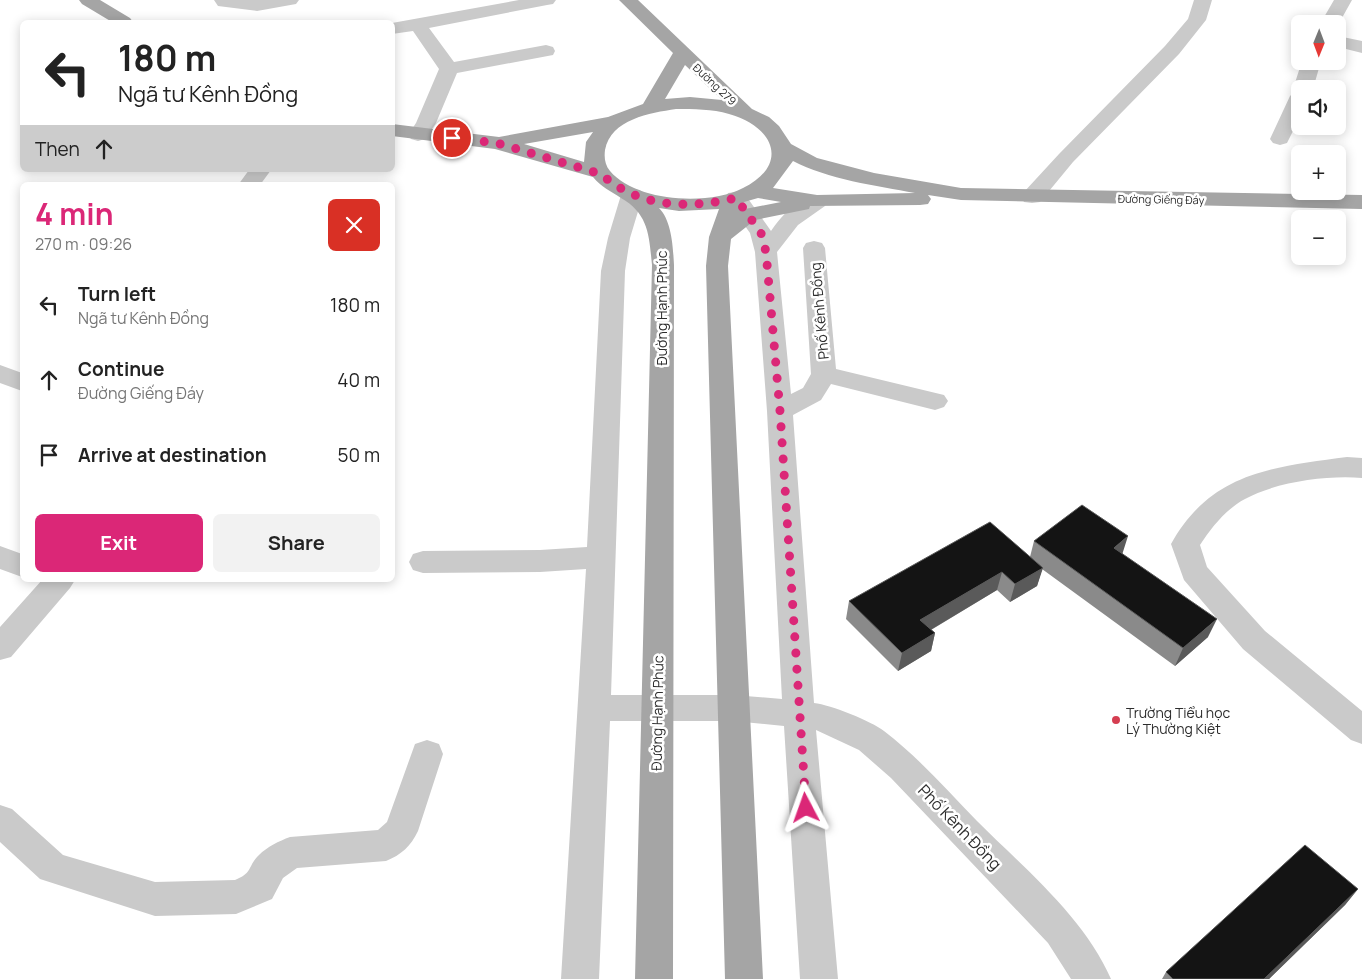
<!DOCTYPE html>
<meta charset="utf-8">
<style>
body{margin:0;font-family:Manrope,sans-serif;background:#f2f2f2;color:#222;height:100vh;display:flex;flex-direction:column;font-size:19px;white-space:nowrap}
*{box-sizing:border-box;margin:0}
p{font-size:16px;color:#767676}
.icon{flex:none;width:28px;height:28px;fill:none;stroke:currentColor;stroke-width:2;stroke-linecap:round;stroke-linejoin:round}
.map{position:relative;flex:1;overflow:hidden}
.sheet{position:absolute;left:20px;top:182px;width:375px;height:400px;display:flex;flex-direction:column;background:#fff;border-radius:8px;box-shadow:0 2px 12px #0003}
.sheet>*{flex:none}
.banner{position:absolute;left:20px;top:20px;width:375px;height:152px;border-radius:8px;box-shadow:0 2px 12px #0003;background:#fff;color:#222;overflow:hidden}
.needle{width:32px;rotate:181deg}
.controls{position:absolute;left:1291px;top:15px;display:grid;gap:10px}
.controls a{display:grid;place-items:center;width:55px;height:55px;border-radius:8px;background:#fff;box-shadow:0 2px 12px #0003;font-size:25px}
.pin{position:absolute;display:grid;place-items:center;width:42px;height:42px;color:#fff;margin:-21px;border:2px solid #fff;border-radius:50%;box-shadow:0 1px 5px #0007}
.me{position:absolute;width:55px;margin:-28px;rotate:356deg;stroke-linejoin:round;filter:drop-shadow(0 0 4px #0008)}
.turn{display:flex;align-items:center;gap:18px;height:105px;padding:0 15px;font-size:22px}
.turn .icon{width:65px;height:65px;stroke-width:2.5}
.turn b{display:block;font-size:35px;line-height:42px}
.then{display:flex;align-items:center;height:48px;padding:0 15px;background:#0003;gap:10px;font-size:19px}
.round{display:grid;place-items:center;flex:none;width:52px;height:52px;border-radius:8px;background:#f2f2f2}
.head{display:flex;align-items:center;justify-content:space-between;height:85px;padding:0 15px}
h1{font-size:30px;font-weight:700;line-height:38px;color:#db2777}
.button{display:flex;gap:10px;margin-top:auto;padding:10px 15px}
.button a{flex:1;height:58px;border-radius:8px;background:#db2777;color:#fff;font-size:20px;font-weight:700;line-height:58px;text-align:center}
.button a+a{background:#f2f2f2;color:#222}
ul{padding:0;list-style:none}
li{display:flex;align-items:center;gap:15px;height:75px;padding:0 15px}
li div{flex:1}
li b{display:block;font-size:19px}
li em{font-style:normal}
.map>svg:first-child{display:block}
</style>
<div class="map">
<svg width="1362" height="979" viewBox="0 0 1362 979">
<rect width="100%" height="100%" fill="#fff"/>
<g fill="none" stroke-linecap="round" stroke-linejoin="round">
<path fill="#cacaca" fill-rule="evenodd" d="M 214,0 L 299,0 L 296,4 L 257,11 L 218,6 Z
M 519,0 L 556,0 L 553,4 L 547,5 L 429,28 L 454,62 L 546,45 L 553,47 L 555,51 L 553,55 L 457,73 L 436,123 L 425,139 L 418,141 L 411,139 L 408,135 L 416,123 L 439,69 L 413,31 L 392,34 L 392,23 Z
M 1194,0 L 1212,0 L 1206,20 L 1179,54 L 1073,162 L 1040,202 L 1032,203 L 1024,202 L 1021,197 L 1024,192 L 1059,154 L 1165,46 L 1188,19 Z
M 1334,0 L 1352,0 L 1338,25 L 1320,24 Z
M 1338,36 L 1362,41 L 1362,53 L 1338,47 Z
M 1302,61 L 1321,61 L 1313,89 L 1300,89 L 1300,117 L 1287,143 L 1280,145 L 1273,143 L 1270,139 L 1290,96 L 1295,91 L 1293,89 Z
M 249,170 L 271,170 L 260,185 L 238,185 Z
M 632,189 L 640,190 L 643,195 L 630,238 L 625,271 L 611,695 L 733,695 L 782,699 L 767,411 L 755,252 L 750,233 L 725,198 L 728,193 L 736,192 L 744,193 L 771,231 C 782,215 803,191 825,196 L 828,201 L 825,206 L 798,225 L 777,252 L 791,394 L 803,388 L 811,374 L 803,248 L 806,243 L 814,241 L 822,243 L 825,248 L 836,369 L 944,395 L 948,401 L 944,407 L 935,410 L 831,384 L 821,400 L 793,415 L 814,703 C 831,705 871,721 884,731 C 918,757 947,790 977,821 C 1024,868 1084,917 1111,979 L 1071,979 L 1048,943 L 891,778 L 859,750 L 816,730 L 838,979 L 800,979 L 784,726 L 733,721 L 610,721 L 599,979 L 561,979 L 586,569 L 540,572 L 423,573 L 413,570 L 409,562 L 413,554 L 423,551 L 540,550 L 587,547 L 601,271 L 608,238 L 621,195 L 624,190 Z
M 0,365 L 22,373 L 22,391 L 0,383 Z
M 1347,457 L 1362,458 L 1362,478 C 1327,475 1276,482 1245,499 C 1226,509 1211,528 1200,545 L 1207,567 L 1265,631 L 1362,711 L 1362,744 L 1351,740 L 1243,649 L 1184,580 L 1171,544 C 1211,472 1273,467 1347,457 Z
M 0,546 L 22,554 L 22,577 L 0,569 Z
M 42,580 L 75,580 L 70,588 L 11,657 L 0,660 L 0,627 Z
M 427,740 L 439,744 L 443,754 L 418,831 C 411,846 401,855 386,861 L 297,868 L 283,878 L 272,899 L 236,914 L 155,916 L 40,879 L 0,842 L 0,805 L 12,809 L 63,855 L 155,882 L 235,880 C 253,873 247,867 259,855 C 267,847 279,841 290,837 L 378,830 L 387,822 L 415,744 Z"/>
<path fill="#a5a5a5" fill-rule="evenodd" d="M 79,0 L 100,0 L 130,18 L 133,22 L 112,22 L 82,4 Z
M 619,0 L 638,0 L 752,109 L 769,117 L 779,126 L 791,144 L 817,158 L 874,173 L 961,188 L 1362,195 L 1362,209 L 961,200 L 928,195 L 931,199 L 928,204 L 920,205 L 810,206 L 809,209 L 755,220 L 731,239 L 728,266 L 763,979 L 725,979 L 706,266 L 709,237 L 719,209 L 679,211 L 659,208 C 672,221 673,248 674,265 L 673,979 L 635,979 L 652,265 C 649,236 649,214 621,198 C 611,191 601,187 593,177 L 495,149 L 392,136 L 392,124 L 499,137 L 608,117 L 643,104 L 673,53 ZM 685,65 L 722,100 L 690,97 L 665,99 ZM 676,109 C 694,109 712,109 729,114 C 773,126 791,164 743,188 C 709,206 636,202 610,171 C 605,165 604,158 605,150 C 611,119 650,113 676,109 ZM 593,132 L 586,142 L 584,162 L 524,144 ZM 793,161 C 827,179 877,186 915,193 L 817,195 L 773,188 ZM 758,198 L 781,202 L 740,210 L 744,202 Z"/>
</g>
<path fill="#8a8a8a" d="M 1034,541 L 1122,553 L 1208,637 L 1175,666 L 1042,569 L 1037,586 L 1010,602 L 997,590 L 931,630 L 935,633 L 931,651 L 898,671 L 846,619 L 849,601 L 1030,557 Z
M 1358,889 L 1345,905 L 1269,979 L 1162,979 L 1166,972 Z"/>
<path fill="#5a5a5a" d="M 1128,536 L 1122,555 L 1114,548 Z
M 1043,568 L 1037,586 L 1010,602 L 1015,584 Z
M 1002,572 L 997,590 L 917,638 L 920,620 Z
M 1217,619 L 1208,637 L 1175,666 L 1183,648 Z
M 935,633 L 931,651 L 898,671 L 902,653 Z
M 1358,889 L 1345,905 L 1269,979 L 1264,979 Z"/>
<path fill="#141414" stroke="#5a5a5a" d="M 1082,505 L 1128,536 L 1114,548 L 1217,619 L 1183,648 L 1034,541 Z
M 990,522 L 1043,568 L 1015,584 L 1002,572 L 920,620 L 935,633 L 902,653 L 849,601 Z
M 1305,845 L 1358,889 L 1264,979 L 1173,979 L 1166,972 Z"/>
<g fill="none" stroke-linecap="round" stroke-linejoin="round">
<path stroke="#db2777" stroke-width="9" stroke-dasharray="0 16.2" d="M 452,138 L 497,143 L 601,174 C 639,208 688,209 736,198 L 761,233 L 766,252 L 780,411 L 806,808"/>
</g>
<circle fill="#d53e51" stroke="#fff" stroke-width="2" cx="1116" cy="720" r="5"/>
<g text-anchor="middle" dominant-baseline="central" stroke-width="5" stroke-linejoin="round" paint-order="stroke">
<g font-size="11" fill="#2d2d2d" stroke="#fff">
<text transform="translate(715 84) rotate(43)">Đường 279</text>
<text transform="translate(1161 199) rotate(1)">Đường Giếng Đáy</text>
</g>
<g font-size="14" fill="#2d2d2d" stroke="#fff">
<text transform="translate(661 308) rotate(-90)">Đường Hạnh Phúc</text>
<text transform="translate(819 311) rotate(-95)">Phố Kênh Đồng</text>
<text transform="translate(657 713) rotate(-89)">Đường Hạnh Phúc</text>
</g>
<g font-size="14" fill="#2d2d2d" stroke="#fff" text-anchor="start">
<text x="1126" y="712">Trường Tiểu học<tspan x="1126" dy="16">Lý Thường Kiệt</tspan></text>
</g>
<g font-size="16" fill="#2d2d2d" stroke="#fff">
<text transform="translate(960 827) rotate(46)">Phố Kênh Đồng</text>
</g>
</g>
</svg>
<div class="controls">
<a><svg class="needle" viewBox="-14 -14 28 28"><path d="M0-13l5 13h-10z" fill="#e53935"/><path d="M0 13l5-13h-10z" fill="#767676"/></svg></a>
<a><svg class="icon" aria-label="sound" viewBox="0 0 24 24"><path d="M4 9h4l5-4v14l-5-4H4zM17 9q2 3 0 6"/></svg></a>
<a>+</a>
<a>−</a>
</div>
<div class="pin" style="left:452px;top:138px;background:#d93025"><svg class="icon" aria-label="arrive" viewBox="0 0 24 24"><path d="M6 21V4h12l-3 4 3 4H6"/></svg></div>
<svg class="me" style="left:806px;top:808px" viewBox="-20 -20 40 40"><path d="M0-17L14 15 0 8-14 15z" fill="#db2777" stroke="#fff" stroke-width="4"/></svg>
<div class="banner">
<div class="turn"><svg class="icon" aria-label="left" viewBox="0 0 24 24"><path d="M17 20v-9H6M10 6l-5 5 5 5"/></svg><div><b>180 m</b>Ngã tư Kênh Đồng</div></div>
<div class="then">Then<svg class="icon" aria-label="ahead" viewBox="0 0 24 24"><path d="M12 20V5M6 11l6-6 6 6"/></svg></div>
</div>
<section class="sheet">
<div class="head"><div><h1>4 min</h1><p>270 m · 09:26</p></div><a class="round" style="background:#d93025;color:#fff"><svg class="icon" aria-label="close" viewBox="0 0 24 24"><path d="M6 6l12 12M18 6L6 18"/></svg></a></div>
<ul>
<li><svg class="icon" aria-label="left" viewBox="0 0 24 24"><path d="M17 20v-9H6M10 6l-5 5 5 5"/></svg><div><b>Turn left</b><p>Ngã tư Kênh Đồng</p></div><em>180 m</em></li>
<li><svg class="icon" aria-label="ahead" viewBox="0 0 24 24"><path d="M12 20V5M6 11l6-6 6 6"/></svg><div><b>Continue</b><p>Đường Giếng Đáy</p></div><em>40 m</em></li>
<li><svg class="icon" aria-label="arrive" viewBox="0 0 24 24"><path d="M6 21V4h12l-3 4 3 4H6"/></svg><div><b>Arrive at destination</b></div><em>50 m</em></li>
</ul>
<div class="button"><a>Exit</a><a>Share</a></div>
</section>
</div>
